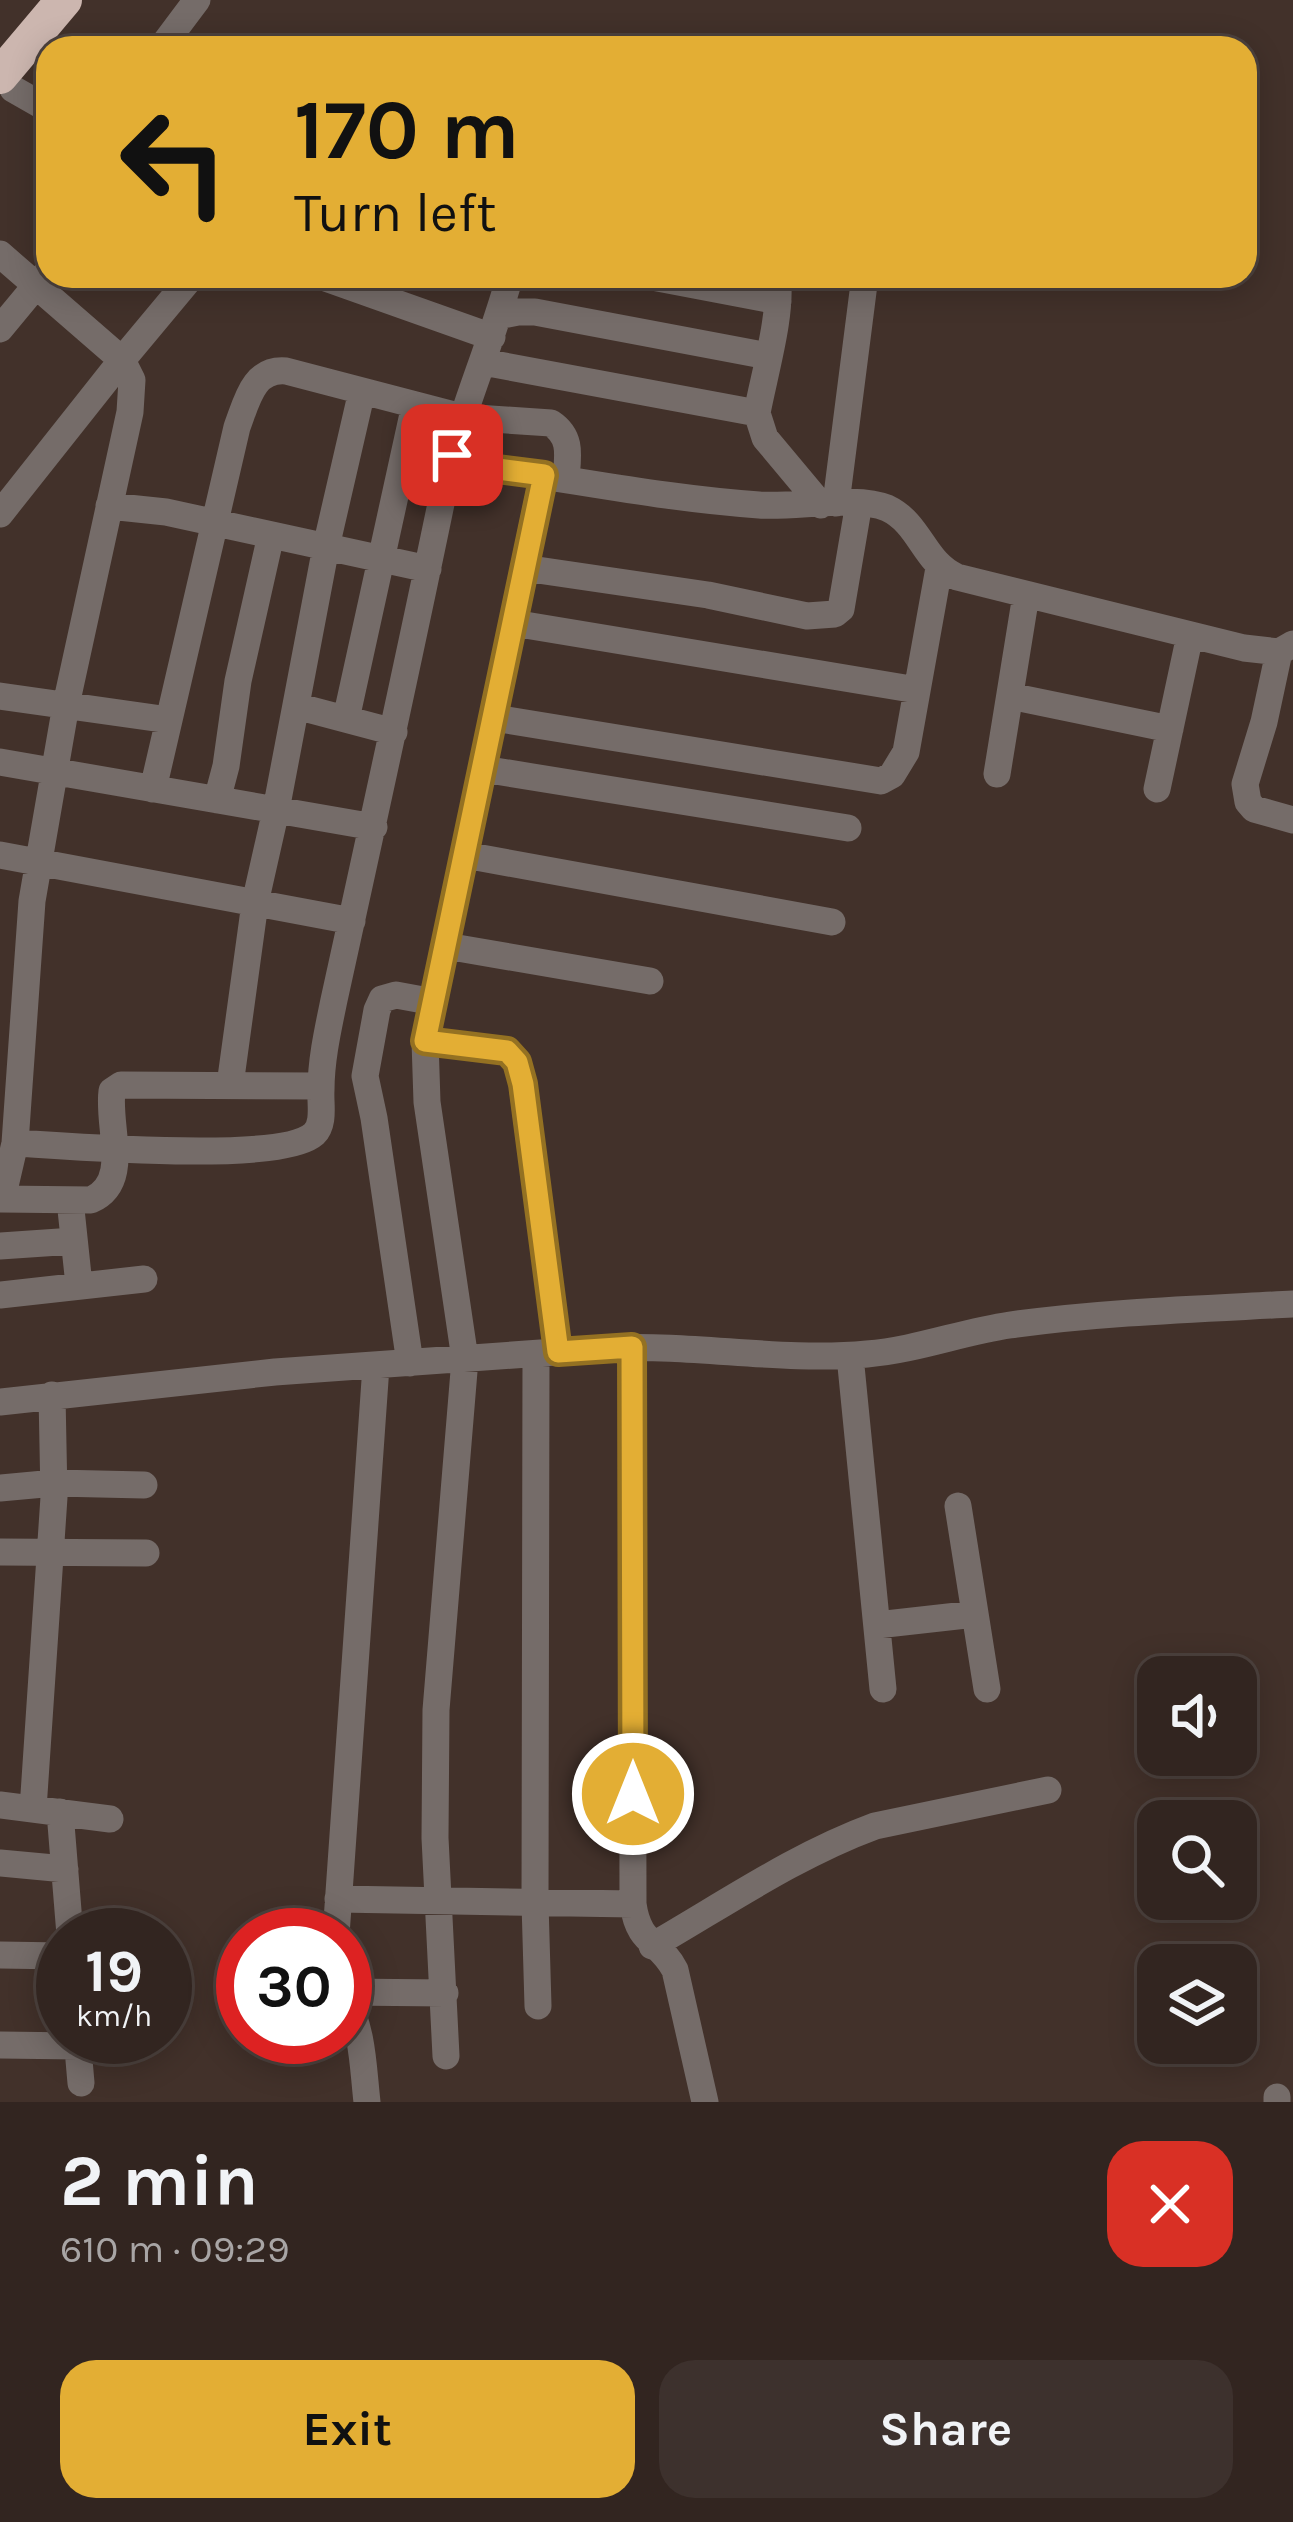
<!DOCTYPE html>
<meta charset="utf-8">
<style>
body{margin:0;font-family:Karla,sans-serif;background:#3d312d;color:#f1f3f6;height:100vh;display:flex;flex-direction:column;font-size:45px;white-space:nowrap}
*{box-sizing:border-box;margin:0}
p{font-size:39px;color:#a8a5a5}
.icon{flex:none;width:66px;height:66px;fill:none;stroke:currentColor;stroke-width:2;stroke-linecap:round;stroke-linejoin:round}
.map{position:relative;height:2102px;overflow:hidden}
.panel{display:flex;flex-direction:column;background:#322520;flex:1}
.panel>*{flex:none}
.hud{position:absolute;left:36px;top:36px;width:1221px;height:252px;border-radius:36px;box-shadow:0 6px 30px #0003,0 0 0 3px #4d423e;background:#e3ae34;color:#111;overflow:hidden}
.buttons{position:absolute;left:1137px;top:1656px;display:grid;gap:24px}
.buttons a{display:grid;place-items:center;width:120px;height:120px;border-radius:24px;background:#322520;box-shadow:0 6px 30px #0003,0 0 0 3px #4d423e;font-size:60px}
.speed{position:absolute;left:36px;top:1908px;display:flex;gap:24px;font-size:60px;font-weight:700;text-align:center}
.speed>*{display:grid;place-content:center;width:156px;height:156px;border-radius:50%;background:#322520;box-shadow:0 6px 30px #0003,0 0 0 3px #4d423e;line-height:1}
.speed small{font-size:30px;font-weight:400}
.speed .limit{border:18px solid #d22;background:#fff;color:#111}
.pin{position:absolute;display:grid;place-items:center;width:102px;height:102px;color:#fff;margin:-51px;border-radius:24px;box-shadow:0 6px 18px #0006}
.me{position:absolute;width:132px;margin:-66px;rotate:0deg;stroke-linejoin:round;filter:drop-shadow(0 0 9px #0008)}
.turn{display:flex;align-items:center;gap:42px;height:252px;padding:0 60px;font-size:54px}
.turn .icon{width:156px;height:156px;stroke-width:2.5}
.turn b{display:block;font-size:84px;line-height:102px}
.round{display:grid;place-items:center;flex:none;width:126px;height:126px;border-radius:36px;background:#3d312d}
.head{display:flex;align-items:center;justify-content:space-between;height:204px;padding:0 60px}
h1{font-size:72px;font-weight:700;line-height:90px}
.action{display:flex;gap:24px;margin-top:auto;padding:24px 60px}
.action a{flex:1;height:138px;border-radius:36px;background:#e3ae34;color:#111;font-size:48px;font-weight:700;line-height:138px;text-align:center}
.action a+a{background:#3d312d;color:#f1f3f6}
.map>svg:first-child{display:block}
</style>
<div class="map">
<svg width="1293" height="2102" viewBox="0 0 1293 2102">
<rect width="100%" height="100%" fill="#42312a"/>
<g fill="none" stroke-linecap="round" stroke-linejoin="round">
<path stroke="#756c69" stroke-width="27" d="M 161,48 L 197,0
M 13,89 L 48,109
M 0,254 L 122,360 L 132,380 L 130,412 L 66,705 L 32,901 L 15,1143 L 2,1199
M 320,276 L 492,337
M 647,276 L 778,301
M 777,276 C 783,312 764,375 757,413 L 765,438 L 821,505
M 498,316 L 518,312 L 535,312 L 768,356
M 0,329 L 48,271
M 483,362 L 757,413
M 450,463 C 553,475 655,498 759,505 C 794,508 857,495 887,508 C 921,524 923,562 957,577 L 1244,648 L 1279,652 L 1293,644
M 836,503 L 865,276
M 109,506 L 166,512 L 428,569
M 0,514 L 122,360 L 192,276
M 524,568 L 708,595 L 807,616 L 835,614 L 841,609 L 859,503
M 513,623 L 917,690
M 1279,652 L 1264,722 L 1245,784 L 1248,802 L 1254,809 L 1293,820
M 0,696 L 169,720
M 1010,696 L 1170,729
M 296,706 L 394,732
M 494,718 L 881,781 L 892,775 L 906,752 L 939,568
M 346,719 L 415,405
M 0,762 L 374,827
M 483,769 L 848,828
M 997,774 L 1026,595
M 153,789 L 237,427 C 247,401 253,368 286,371 L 462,417 L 551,423 C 572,437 568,455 566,478
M 1157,789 L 1190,635
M 217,800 L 226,766 L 238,681 L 271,535
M 0,855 L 352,921
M 465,855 L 832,922
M 446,946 L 650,981
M 425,1041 L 507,1051 L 517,1062 L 522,1084 L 558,1352
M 230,1085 L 255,903 L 276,810 L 326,547 L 362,391
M 15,1143 C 66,1146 280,1164 314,1134 C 325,1123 320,1104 321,1090 C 321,1060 328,1029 334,1000 C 374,818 414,637 451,455 C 469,394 493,337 510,276
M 0,1199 L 91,1200 C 132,1182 107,1127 112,1091 L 121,1085 L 320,1086
M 70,1200 L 79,1285
M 0,1246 L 74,1241
M 0,1295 L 144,1279
M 632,1347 L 633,1904 C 639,1946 659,1939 675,1970 L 705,2102
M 536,1354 L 535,1903 L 538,2006
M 850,1356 L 883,1689
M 410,1363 L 374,1118 L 365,1076 L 377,1010 L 382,999 L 396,995 L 434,1002
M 0,1402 L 275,1372 L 611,1348 C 697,1344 782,1362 867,1354 C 916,1350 962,1332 1010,1325 C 1104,1312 1199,1309 1293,1304
M 0,1488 L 55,1483 L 144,1485
M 958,1506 L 987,1689
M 0,1552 L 146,1553
M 877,1625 L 975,1614
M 0,1805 L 110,1819
M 33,1809 L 54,1497 L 52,1395
M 60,1812 L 70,1935
M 0,1863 L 65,1869
M 338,1899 L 633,1904
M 336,1935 L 376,1366
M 652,1946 C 725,1904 796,1855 875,1826 L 1048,1790
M 0,1955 L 63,1956
M 345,1992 L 445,1993
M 345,1998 C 363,2029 363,2067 367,2102
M 77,2037 L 81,2083
M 0,2045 L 78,2046
M 446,2056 L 435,1838 L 436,1710 L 465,1359 L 427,1102 L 425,1041 L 543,475
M 1277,2102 L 1277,2097"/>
<path stroke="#ccb6af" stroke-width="36" d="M 0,76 L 64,0"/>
</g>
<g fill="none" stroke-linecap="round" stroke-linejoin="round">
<g stroke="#947122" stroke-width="30">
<path id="route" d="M 452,455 L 450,463 L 544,475 L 425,1041 L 507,1051 L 517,1062 L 523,1084 L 558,1352 L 632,1347 L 633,1794"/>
</g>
<use href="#route" stroke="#e3ae34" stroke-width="21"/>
</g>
</svg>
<div class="buttons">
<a><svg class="icon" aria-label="sound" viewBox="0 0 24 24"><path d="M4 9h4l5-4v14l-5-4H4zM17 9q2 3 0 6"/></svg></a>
<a><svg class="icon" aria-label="search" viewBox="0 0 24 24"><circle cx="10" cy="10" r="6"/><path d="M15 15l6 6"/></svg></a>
<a><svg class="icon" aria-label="layers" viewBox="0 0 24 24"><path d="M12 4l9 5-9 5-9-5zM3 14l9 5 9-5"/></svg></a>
</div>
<div class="speed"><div>19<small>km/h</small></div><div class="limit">30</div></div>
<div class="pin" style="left:452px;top:455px;background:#d93025"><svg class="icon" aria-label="arrive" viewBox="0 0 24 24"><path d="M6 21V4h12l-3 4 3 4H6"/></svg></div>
<svg class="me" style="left:633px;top:1794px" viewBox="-20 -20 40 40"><circle r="17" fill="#e3ae34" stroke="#fff" stroke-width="3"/><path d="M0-11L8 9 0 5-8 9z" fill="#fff"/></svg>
<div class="hud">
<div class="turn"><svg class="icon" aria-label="left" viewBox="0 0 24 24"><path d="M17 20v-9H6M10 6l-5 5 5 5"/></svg><div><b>170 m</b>Turn left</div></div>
</div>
</div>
<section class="panel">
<div class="head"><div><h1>2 min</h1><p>610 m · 09:29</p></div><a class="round" style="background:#d93025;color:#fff"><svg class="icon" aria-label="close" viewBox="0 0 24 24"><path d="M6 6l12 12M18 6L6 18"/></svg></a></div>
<div class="action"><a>Exit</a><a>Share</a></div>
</section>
